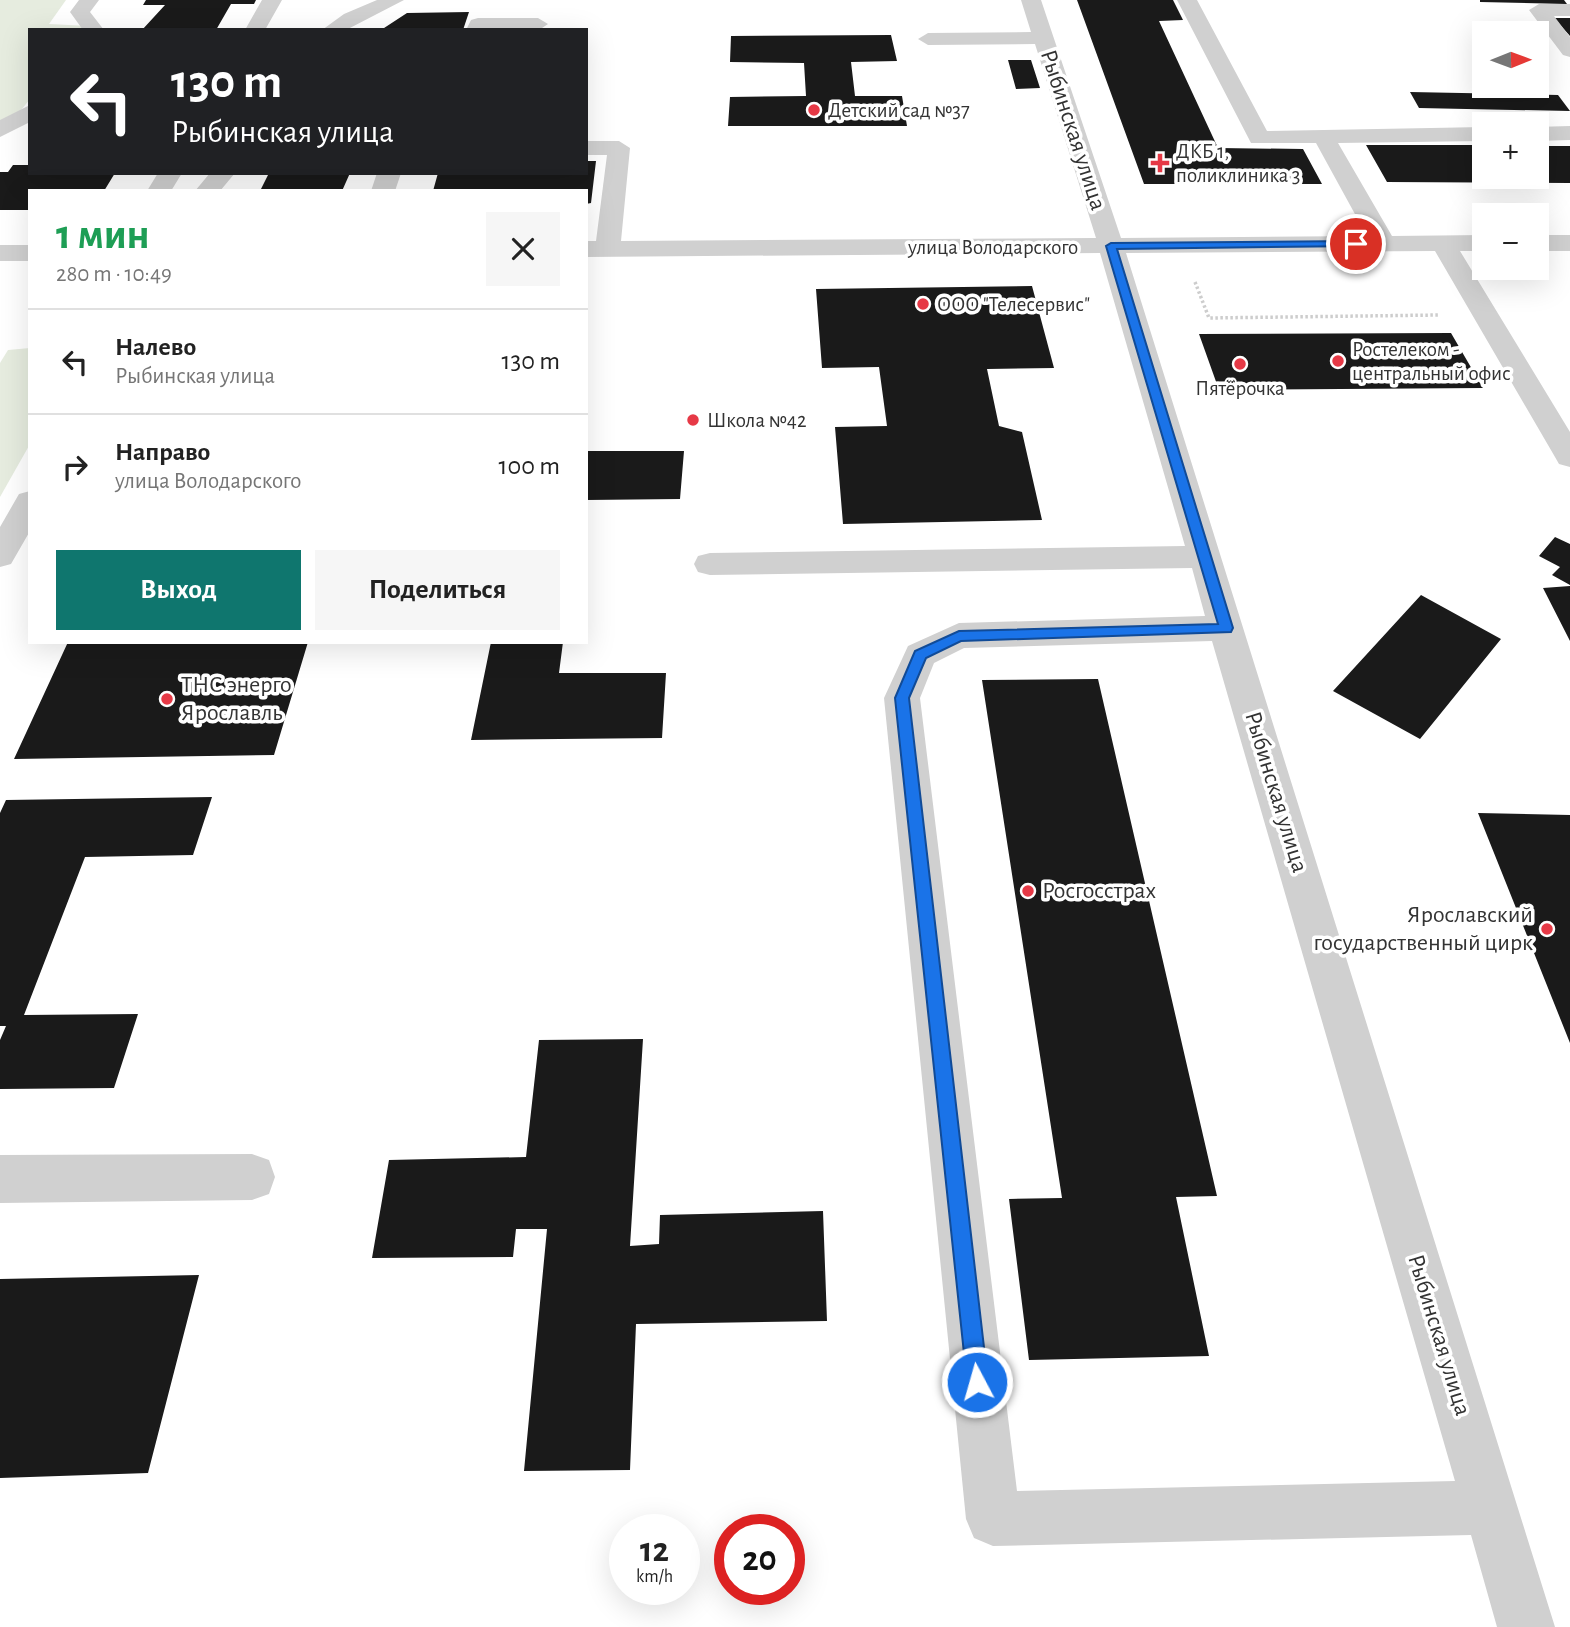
<!DOCTYPE html>
<html lang="ru">
<meta charset="utf-8">
<style>
body{margin:0;font-family:"Alegreya Sans",sans-serif;background:#f6f6f6;color:#222;height:100vh;display:flex;flex-direction:column;font-size:26px;white-space:nowrap}
*{box-sizing:border-box;margin:0}
p{font-size:23px;color:#767676}
.icon{flex:none;width:38px;height:38px;fill:none;stroke:currentColor;stroke-width:2;stroke-linecap:round;stroke-linejoin:round}
.map{position:relative;flex:1;overflow:hidden}
.drawer{position:absolute;left:28px;top:189px;width:560px;height:455px;display:flex;flex-direction:column;background:#fff;border-radius:0px;box-shadow:0 7px 28px #0002}
.drawer>*{flex:none}
.top-card{position:absolute;left:28px;top:28px;width:560px;height:147px;border-radius:0px;box-shadow:0 7px 28px #0002;background:#202124;color:#fff;overflow:hidden}
.needle{width:46px;rotate:89deg}
.fabs{position:absolute;left:1472px;top:21px;display:grid;gap:14px}
.fabs a{display:grid;place-items:center;width:77px;height:77px;border-radius:0px;background:#fff;box-shadow:0 7px 28px #0002;font-size:35px}
.speed{position:absolute;left:609px;top:1514px;display:flex;gap:14px;font-size:35px;font-weight:700;text-align:center}
.speed>*{display:grid;place-content:center;width:91px;height:91px;border-radius:50%;background:#fff;box-shadow:0 7px 28px #0002;line-height:1}
.speed small{font-size:18px;font-weight:400}
.speed .limit{border:10px solid #d22;background:#fff;color:#111}
.pin{position:absolute;display:grid;place-items:center;width:60px;height:60px;color:#fff;margin:-30px;border:4px solid #fff;border-radius:50%;box-shadow:0 2px 7px #0007}
.me{position:absolute;width:77px;margin:-38px;rotate:354deg;stroke-linejoin:round;filter:drop-shadow(0 0 5px #0008)}
.turn{display:flex;align-items:center;gap:24px;height:147px;padding:0 28px;font-size:32px}
.turn .icon{width:91px;height:91px;stroke-width:2.5}
.turn b{display:block;font-size:49px;line-height:60px}
.round{display:grid;place-items:center;flex:none;width:74px;height:74px;border-radius:0px;background:#f6f6f6}
.headline{display:flex;align-items:center;justify-content:space-between;height:119px;padding:0 28px}
h1{font-size:42px;font-weight:700;line-height:52px;color:#1e9e55}
.primary-button{display:flex;gap:14px;margin-top:auto;padding:14px 28px}
.primary-button a{flex:1;height:80px;border-radius:0px;background:#0f766e;color:#fff;font-size:28px;font-weight:700;line-height:80px;text-align:center}
.primary-button a+a{background:#f6f6f6;color:#222}
ul{padding:0;list-style:none}
li{display:flex;align-items:center;gap:21px;height:105px;padding:0 28px;border-top:2px solid #e0e0e0}
li div{flex:1}
li b{display:block;font-size:26px}
li em{font-style:normal}
.map>svg:first-child{display:block}
</style>
<div class="map">
<svg width="1570" height="1627" viewBox="0 0 1570 1627">
<rect width="100%" height="100%" fill="#fff"/>
<path fill="#e6ecdf" d="M 0,0 L 66,0 L 49,24 L 88,26 L 85,30 L 30,30 L 30,99 L 9,125 L 0,125 Z
M 30,348 L 30,444 L 0,497 L 0,363 L 8,350 Z"/>
<path fill="#1a1a1a" d="M 146,0 L 256,0 L 254,4 L 231,4 L 216,30 L 142,30 L 165,5 L 143,5 Z
M 1077,0 L 1173,0 L 1183,20 L 1159,21 L 1218,148 L 1303,149 L 1322,184 L 1144,184 Z
M 1480,0 L 1564,0 L 1567,4 L 1480,2 Z
M 469,12 L 463,30 L 381,30 L 407,13 Z
M 1554,18 L 1570,18 L 1570,36 Z
M 891,35 L 897,61 L 851,62 L 855,96 L 902,96 L 907,126 L 728,126 L 730,97 L 806,96 L 804,63 L 730,62 L 731,36 Z
M 1008,60 L 1031,60 L 1040,88 L 1016,89 Z
M 1410,92 L 1558,95 L 1570,111 L 1419,108 Z
M 1366,145 L 1484,145 L 1484,177 L 1536,177 L 1536,146 L 1570,146 L 1570,183 L 1387,182 Z
M 586,161 L 596,161 L 591,203 L 586,204 L 586,191 L 433,191 L 438,173 L 586,173 Z
M 13,165 L 30,165 L 30,173 L 115,173 L 104,191 L 30,191 L 30,210 L 0,210 L 0,172 L 8,172 Z
M 269,173 L 350,173 L 342,191 L 260,191 Z
M 1032,286 L 1054,368 L 987,369 L 999,426 L 1022,432 L 1042,520 L 843,524 L 835,427 L 887,426 L 879,367 L 822,368 L 816,289 Z
M 1451,333 L 1483,388 L 1219,390 L 1199,334 Z
M 586,451 L 684,451 L 680,499 L 586,500 Z
M 1555,537 L 1570,544 L 1570,585 L 1552,575 L 1560,567 L 1539,556 Z
M 1570,586 L 1570,641 L 1543,588 Z
M 1421,595 L 1501,639 L 1420,739 L 1333,691 Z
M 68,642 L 308,642 L 274,755 L 14,759 Z
M 491,642 L 563,642 L 559,673 L 666,673 L 662,738 L 471,740 Z
M 1098,679 L 1217,1196 L 1176,1197 L 1209,1356 L 1029,1360 L 1009,1199 L 1062,1198 L 982,680 Z
M 212,797 L 193,855 L 85,857 L 24,1015 L 138,1014 L 114,1088 L 0,1089 L 0,1040 L 6,1026 L 0,1026 L 0,813 L 6,800 Z
M 1478,813 L 1570,815 L 1570,1043 Z
M 643,1039 L 630,1246 L 659,1244 L 660,1215 L 823,1211 L 827,1321 L 636,1324 L 630,1470 L 524,1471 L 547,1229 L 516,1229 L 513,1257 L 372,1258 L 389,1160 L 526,1157 L 539,1040 Z
M 199,1275 L 148,1473 L 0,1478 L 0,1279 Z"/>
<g fill="none" stroke-linecap="round" stroke-linejoin="round">
<path stroke="#cdcdcd" stroke-width="3.5" stroke-dasharray="2.5 2.5" stroke-linecap="butt" d="M 1195,282 L 1209,318 L 1439,315"/>
<path fill="#d0d0d0" fill-rule="evenodd" d="M 79,0 L 99,0 L 90,12 L 104,30 L 83,30 L 70,12 Z
M 262,0 L 282,0 L 265,30 L 245,30 Z
M 377,0 L 404,0 L 346,30 L 322,30 L 344,14 Z
M 1021,0 L 1041,0 L 1121,238 L 1367,236 L 1316,143 L 1251,143 L 1177,0 L 1197,0 L 1267,131 L 1484,127 L 1484,141 L 1338,143 L 1392,236 L 1484,235 L 1484,251 L 1460,251 L 1570,432 L 1570,467 L 1559,464 L 1555,457 L 1435,251 L 1126,253 L 1555,1627 L 1497,1627 L 1471,1535 L 993,1546 L 974,1538 L 966,1519 L 884,698 L 908,646 L 959,623 L 1205,616 L 1192,568 L 710,575 L 698,572 L 694,564 L 698,556 L 710,553 L 1185,546 L 1100,253 L 586,257 L 586,241 L 596,241 L 607,155 L 586,155 L 586,141 L 619,141 L 630,148 L 621,241 L 1096,238 L 1035,44 L 928,45 L 918,39 L 928,33 L 1031,32 ZM 1212,641 L 1455,1481 L 1017,1491 L 920,698 L 934,663 L 964,648 Z
M 1539,4 L 1570,4 L 1570,16 L 1554,16 L 1570,37 L 1570,57 L 1563,55 L 1529,10 Z
M 478,18 L 538,18 L 548,24 L 539,30 L 466,30 L 471,20 Z
M 30,105 L 30,122 L 0,137 L 0,120 Z
M 1570,126 L 1570,140 L 1536,141 L 1536,127 Z
M 158,173 L 182,173 L 171,191 L 147,191 Z
M 210,173 L 235,173 L 220,191 L 195,191 Z
M 377,173 L 401,173 L 395,191 L 371,191 Z
M 1536,235 L 1570,235 L 1570,251 L 1536,251 Z
M 0,245 L 30,245 L 30,261 L 0,261 Z
M 30,491 L 30,531 L 11,564 L 0,567 L 0,527 L 19,494 Z
M 252,1154 L 269,1160 L 275,1177 L 269,1194 L 252,1200 L 0,1203 L 0,1155 Z"/>
</g>
<path fill="#1a73e8" stroke="#114b97" stroke-width="2" d="M 1356,241 L 1360,242 L 1360,246 L 1117,249 L 1233,628 L 1231,632 L 961,641 L 926,658 L 909,698 L 988,1382 L 985,1390 L 977,1393 L 970,1390 L 967,1382 L 895,698 L 915,651 L 959,631 L 1218,624 L 1106,246 L 1111,243 Z"/>
<g fill="#e63946" stroke="#fff" stroke-width="2.5">
<circle cx="814" cy="110" r="7"/>
<path d="M1156.5 152.5h7v7h7v7h-7v7h-7v-7h-7v-7h7z"/>
<circle cx="923" cy="304" r="7"/>
<circle cx="1338" cy="361" r="7"/>
<circle cx="1240" cy="364" r="7"/>
<circle cx="693" cy="420" r="7"/>
<circle cx="167" cy="699" r="7"/>
<circle cx="1028" cy="891" r="7"/>
<circle cx="1547" cy="929" r="7"/>
</g>
<g text-anchor="middle" dominant-baseline="central" stroke-width="7" stroke-linejoin="round" paint-order="stroke">
<g font-size="21" fill="#333" stroke="#fff" text-anchor="start">
<text x="828" y="110">Детский сад №37</text>
<text x="1176" y="151">ДКБ 1,<tspan x="1176" dy="24">поликлиника 3</tspan></text>
<text x="937" y="304">ООО "Телесервис"</text>
<text x="1352" y="349">Ростелеком -<tspan x="1352" dy="24">центральный офис</tspan></text>
<text x="1240" y="388" text-anchor="middle">Пятёрочка</text>
<text x="707" y="420">Школа №42</text>
</g>
<g font-size="21" fill="#333" stroke="#fff">
<text x="993" y="247">улица Володарского</text>
</g>
<g font-size="24" fill="#333" stroke="#fff">
<text transform="translate(1073 130) rotate(72)">Рыбинская улица</text>
<text transform="translate(1276 792) rotate(73)">Рыбинская улица</text>
<text transform="translate(1439 1335) rotate(73)">Рыбинская улица</text>
</g>
<g font-size="24" fill="#333" stroke="#fff" text-anchor="start">
<text x="181" y="685">ТНС энерго<tspan x="181" dy="28">Ярославль</tspan></text>
<text x="1042" y="891">Росгосстрах</text>
<text x="1533" y="915" text-anchor="end">Ярославский<tspan x="1533" dy="28">государственный цирк</tspan></text>
</g>
</g>
</svg>
<div class="fabs">
<a><svg class="needle" viewBox="-14 -14 28 28"><path d="M0-13l5 13h-10z" fill="#e53935"/><path d="M0 13l5-13h-10z" fill="#767676"/></svg></a>
<a>+</a>
<a>−</a>
</div>
<div class="speed"><div>12<small>km/h</small></div><div class="limit">20</div></div>
<div class="pin" style="left:1356px;top:244px;background:#d93025"><svg class="icon" aria-label="arrive" viewBox="0 0 24 24"><path d="M6 21V4h12l-3 4 3 4H6"/></svg></div>
<svg class="me" style="left:977px;top:1382px" viewBox="-20 -20 40 40"><circle r="17" fill="#1a73e8" stroke="#fff" stroke-width="3"/><path d="M0-11L8 9 0 5-8 9z" fill="#fff"/></svg>
<div class="top-card">
<div class="turn"><svg class="icon" aria-label="left" viewBox="0 0 24 24"><path d="M17 20v-9H6M10 6l-5 5 5 5"/></svg><div><b>130 m</b>Рыбинская улица</div></div>
</div>
<section class="drawer">
<div class="headline"><div><h1>1 мин</h1><p>280 m · 10:49</p></div><a class="round"><svg class="icon" aria-label="close" viewBox="0 0 24 24"><path d="M6 6l12 12M18 6L6 18"/></svg></a></div>
<ul>
<li><svg class="icon" aria-label="left" viewBox="0 0 24 24"><path d="M17 20v-9H6M10 6l-5 5 5 5"/></svg><div><b>Налево</b><p>Рыбинская улица</p></div><em>130 m</em></li>
<li><svg class="icon" aria-label="right" viewBox="0 0 24 24"><path d="M7 20v-9h11M14 6l5 5-5 5"/></svg><div><b>Направо</b><p>улица Володарского</p></div><em>100 m</em></li>
</ul>
<div class="primary-button"><a>Выход</a><a>Поделиться</a></div>
</section>
</div>
